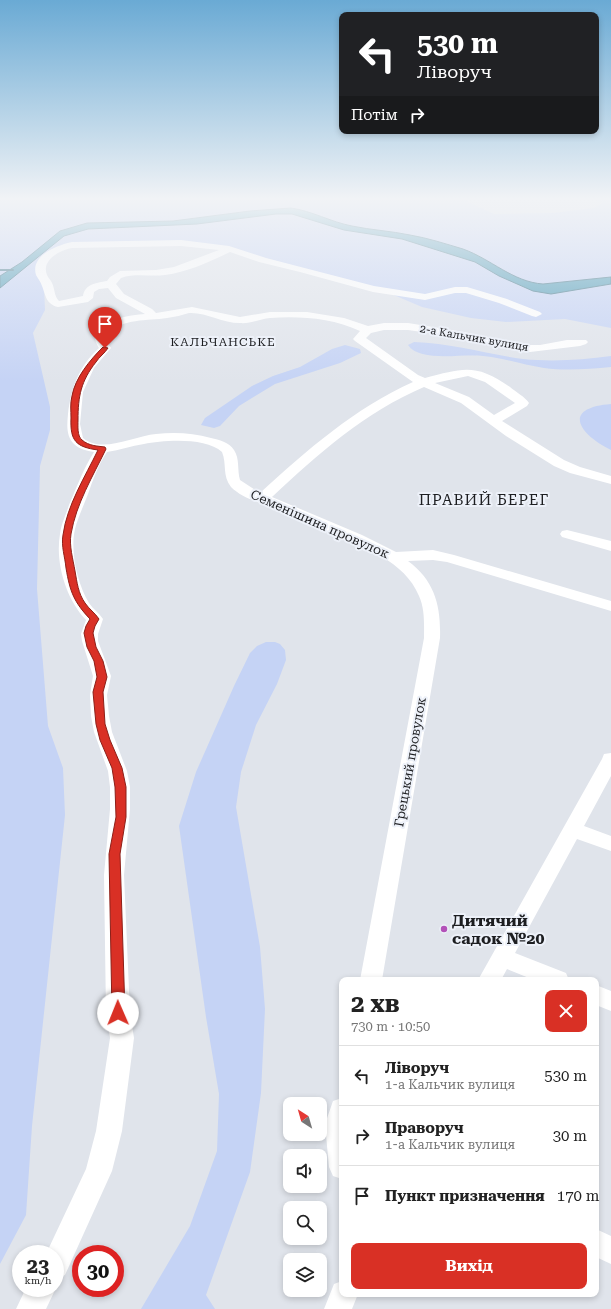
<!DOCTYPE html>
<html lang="uk">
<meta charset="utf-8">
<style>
body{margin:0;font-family:"Roboto Serif",serif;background:#f2f2f2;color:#222;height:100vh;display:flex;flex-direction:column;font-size:15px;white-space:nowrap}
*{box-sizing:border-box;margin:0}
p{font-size:13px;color:#767676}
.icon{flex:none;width:22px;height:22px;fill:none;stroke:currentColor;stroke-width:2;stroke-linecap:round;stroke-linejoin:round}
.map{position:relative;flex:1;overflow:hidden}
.sheet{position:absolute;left:339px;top:977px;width:260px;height:320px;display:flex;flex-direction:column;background:#fff;border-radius:8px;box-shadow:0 2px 6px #0003}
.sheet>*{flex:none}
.hud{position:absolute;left:339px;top:12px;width:260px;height:122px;border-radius:8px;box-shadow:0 2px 6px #0003;background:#202124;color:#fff;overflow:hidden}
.needle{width:26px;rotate:323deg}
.fabs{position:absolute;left:283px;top:1097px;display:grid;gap:8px}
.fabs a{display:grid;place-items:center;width:44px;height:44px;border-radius:8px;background:#fff;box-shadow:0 2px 6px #0003;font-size:20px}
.speed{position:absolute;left:12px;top:1245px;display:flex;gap:8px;font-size:20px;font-weight:700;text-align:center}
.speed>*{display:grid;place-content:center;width:52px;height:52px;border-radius:50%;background:#fff;box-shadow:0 2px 6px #0003;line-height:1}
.speed small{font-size:10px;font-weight:400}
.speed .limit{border:6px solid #d22;background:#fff;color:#111}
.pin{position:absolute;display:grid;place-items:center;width:34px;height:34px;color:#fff;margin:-41px -17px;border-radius:50% 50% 50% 0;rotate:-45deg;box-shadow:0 0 4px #0007}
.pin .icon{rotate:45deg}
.me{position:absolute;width:44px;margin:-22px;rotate:359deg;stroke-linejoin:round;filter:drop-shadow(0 0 3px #0008)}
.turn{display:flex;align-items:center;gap:14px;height:84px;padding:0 12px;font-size:18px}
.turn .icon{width:52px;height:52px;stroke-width:2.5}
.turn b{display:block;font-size:28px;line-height:34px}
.then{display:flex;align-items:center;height:38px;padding:0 12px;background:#0003;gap:8px;font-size:15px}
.round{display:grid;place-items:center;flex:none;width:42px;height:42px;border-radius:8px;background:#f2f2f2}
.summary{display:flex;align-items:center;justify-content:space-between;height:68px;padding:0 12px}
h1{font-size:24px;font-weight:700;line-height:30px}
.button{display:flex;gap:8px;margin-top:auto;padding:8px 12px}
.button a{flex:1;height:46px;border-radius:8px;background:#d93025;color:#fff;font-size:16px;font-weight:700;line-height:46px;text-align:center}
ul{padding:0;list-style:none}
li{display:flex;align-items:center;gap:12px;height:60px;padding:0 12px;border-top:1px solid #e0e0e0}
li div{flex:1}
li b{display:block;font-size:15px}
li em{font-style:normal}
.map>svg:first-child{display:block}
</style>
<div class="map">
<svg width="611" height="1309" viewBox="0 0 611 1309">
<rect width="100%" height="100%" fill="#e0e4eb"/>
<path fill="#c5d3f5" d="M 0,199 L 462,199 L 494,214 L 553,213 L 594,208 L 602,203 L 595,199 L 611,199 L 611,277 L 543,284 L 522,281 L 476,254 L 425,238 L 353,226 L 328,220 L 301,210 L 291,208 L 250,211 L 173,221 L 87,223 L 69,228 L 22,262 L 0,276 Z
M 276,214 L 292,214 L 344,230 L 402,239 L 475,262 L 520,286 L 551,294 L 611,284 L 611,328 L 565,319 L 506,322 L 471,318 L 422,307 L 382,290 L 221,246 L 79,244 L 47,255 L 44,287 L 45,310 L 33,333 L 50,407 L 50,430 L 40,466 L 37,589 L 48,726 L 63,768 L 65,815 L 32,1126 L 26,1215 L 0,1264 L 0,288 L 64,236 L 88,229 L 197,224 Z
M 414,342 C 451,343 486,354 523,359 C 552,362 582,360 611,356 L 611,367 C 589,369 566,371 544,368 C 523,365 504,358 483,356 C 463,353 420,363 408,345 Z
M 345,345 L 360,349 L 361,353 L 340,363 L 275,384 L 239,406 L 220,426 L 214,428 L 201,425 L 205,418 L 252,386 L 273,376 L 300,367 L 332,349 Z
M 611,404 L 611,450 C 579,434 561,408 611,404 Z
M 266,642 L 275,642 L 280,644 L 285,650 L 286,660 L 277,684 L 256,725 L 241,772 L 236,807 L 260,947 L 265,1009 L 261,1093 L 250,1172 L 206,1295 L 215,1309 L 141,1309 L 190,1226 L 217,1151 L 219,1094 L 206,1017 L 179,826 L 196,772 L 234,686 L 250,653 L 257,646 Z"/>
<path fill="#4d9ab7" stroke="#3f758a" d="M 291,208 C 312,211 331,222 352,226 C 371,230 391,231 410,235 C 428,238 446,244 463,249 C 491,259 513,282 543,284 L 611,277 L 611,284 L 551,294 L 533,291 L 499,276 L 475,262 L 402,239 L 344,230 L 292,214 L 276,214 L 197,224 L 88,229 L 64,236 L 0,288 L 0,276 L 22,262 L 60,231 L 87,223 L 173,221 L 250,211 Z"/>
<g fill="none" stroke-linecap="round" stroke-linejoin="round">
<path stroke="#3f758a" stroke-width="2" d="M 0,270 L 13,270"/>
<path fill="#fff" fill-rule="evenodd" d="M 181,240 L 229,246 L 266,258 L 374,286 L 425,294 L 455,287 L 467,287 L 507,299 L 540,312 L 542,314 L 536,317 L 532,316 L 499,303 L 466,293 L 455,293 L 425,300 L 373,292 L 300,272 L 259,262 L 230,252 C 209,262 188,272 165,275 C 151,277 135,273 121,278 L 116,284 L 124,294 L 152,309 L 156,313 L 192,307 L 240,317 L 270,312 L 307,312 L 344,318 L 368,326 L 384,323 L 408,323 L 464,332 L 525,345 L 540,345 L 567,340 L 586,340 L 588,342 L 586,344 L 580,346 L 530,352 L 464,338 L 408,330 L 384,330 L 371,333 L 366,338 L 418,375 L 425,378 C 463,368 476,363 510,387 C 516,392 525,397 529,403 L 527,406 L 502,421 L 564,460 L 580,467 L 611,476 L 611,484 L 570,473 L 554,466 L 506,436 L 461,403 L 424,387 C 365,412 318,454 272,497 L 362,535 L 396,552 L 433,550 L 454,555 L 611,601 L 611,611 L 447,562 L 433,560 L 408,561 C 435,581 441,606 440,638 L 382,980 L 360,980 L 424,638 C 424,624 425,609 419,596 C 405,561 363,547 330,532 C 313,524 295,516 277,509 C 262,503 243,499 231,487 C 222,476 227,464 222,452 C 206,437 164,440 144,444 C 131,446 120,450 107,452 C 98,465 93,480 88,494 C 84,505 78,517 75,529 C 70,551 77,583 89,603 C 93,609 99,613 103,619 L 98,634 L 98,641 L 111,676 L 107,695 L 109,716 L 112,732 L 127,771 L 130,787 L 130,809 L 124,875 L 130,1013 L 134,1038 L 122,1131 L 112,1171 L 65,1275 L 55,1279 L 55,1254 L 46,1254 L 86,1169 L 96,1131 L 110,1038 L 106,1013 L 104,875 L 110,809 L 110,787 L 108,771 L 94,732 L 91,716 L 90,695 L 93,676 L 82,641 L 81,634 L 86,620 C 66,599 55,563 60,534 C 61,524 66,515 69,505 C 77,487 83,469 94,452 C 87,451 79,449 74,444 C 66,436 67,425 68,414 C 71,388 79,366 99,348 C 81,322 129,315 145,314 L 116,298 L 108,288 L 99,289 L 94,292 L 93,298 L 88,302 L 58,307 C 46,304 46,296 42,286 C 41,282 38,279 36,275 C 30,255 58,245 72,242 ZM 181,246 L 219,250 L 174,267 L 156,270 L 120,271 L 110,277 L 107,281 C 96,283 85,284 83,296 L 59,301 C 54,296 55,289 52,283 C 51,280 48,278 47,275 C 41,260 60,250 72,248 ZM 189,313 C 206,312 222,323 240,323 C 250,324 260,319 270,318 C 300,316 332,318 360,331 L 353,339 L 355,341 L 413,382 C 355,408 307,450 260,493 L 240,480 C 237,470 240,459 234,450 C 229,442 219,440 211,438 C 193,433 175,432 156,434 C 134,436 102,454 83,438 L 80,424 L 83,392 L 94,368 L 111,348 L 108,344 L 107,334 C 123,318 147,321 167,318 C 175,317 182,315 189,313 ZM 468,376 L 485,382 L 515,403 L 494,415 L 469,397 L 435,383 Z
M 567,530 L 611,541 L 611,551 L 562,537 L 560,534 L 562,531 Z
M 611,753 L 611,776 L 584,826 L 611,836 L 611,851 L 577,839 L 515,953 L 566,973 L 569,980 L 534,980 L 507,969 L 501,980 L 478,980 L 602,759 L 604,754 Z
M 596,985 L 611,991 L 611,1011 L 596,1005 Z
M 342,1098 L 342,1179 L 333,1176 L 329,1167 L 325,1124 L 333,1101 Z
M 596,1229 L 611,1236 L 611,1264 L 596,1257 Z
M 342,1281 L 342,1294 L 358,1294 L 352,1309 L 324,1309 L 334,1284 Z
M 55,1285 L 56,1288 L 46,1309 L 16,1309 L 26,1288 L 55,1288 Z"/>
</g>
<linearGradient id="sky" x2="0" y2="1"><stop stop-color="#6aaad4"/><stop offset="0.52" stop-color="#f1f3f6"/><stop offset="1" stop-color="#f1f3f6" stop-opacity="0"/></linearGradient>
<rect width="611" height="382" fill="url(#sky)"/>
<path fill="#d93025" stroke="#8d1f18" d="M 103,347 L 108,348 C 105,353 99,357 96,362 C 81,381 78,396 78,420 C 78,426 77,436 82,440 C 89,446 97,446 105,447 L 106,449 C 93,476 76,504 71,534 C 69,546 73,559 75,571 C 77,582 78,593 85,603 C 89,609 95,613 99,619 L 95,626 L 93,633 L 96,647 L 103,661 L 107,677 L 103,692 L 105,724 L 110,740 L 122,768 L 126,787 L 126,817 L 120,854 L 125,1013 L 123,1016 L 118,1018 L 114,1016 L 112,1013 L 109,854 L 116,817 L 115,787 L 112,768 L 100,740 L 96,724 L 93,692 L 97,677 L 94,661 L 87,647 L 84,633 L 86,626 L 90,619 C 74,602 70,592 66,568 C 65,557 61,546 63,535 C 67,505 85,477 98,450 C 76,447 70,441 71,418 C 71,411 70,403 72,396 C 75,378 90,360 103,347 Z"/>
<circle fill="#b351b8" stroke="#edf1f9" stroke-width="1.5" cx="444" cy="929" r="4"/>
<g text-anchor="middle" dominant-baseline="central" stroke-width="4" stroke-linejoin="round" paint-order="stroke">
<g font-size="11" fill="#1d1e21" stroke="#edf1f9">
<text transform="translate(474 338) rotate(10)">2-а Кальчик вулиця</text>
</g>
<g font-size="12" letter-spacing="1" fill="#1d1e21" stroke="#edf1f9">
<text x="223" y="342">КАЛЬЧАНСЬКЕ</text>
</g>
<g font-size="13" fill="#1d1e21" stroke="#edf1f9">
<text transform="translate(320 524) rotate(24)">Семенішина провулок</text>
<text transform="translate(410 762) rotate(-80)">Грецький провулок</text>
</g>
<g font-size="15" letter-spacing="1" fill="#1d1e21" stroke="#edf1f9">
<text x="484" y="500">ПРАВИЙ БЕРЕГ</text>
</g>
<g font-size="16" font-weight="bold" fill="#1d1e21" stroke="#edf1f9" text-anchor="start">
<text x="452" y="920">Дитячий<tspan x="452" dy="18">садок №20</tspan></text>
</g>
</g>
</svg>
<div class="fabs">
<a><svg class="needle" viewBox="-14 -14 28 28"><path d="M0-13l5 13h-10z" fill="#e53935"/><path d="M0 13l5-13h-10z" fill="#767676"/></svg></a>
<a><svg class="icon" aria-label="sound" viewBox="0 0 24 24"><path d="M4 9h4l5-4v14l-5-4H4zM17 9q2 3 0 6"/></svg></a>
<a><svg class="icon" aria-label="search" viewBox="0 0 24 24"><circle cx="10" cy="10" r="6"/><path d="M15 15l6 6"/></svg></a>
<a><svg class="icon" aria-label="layers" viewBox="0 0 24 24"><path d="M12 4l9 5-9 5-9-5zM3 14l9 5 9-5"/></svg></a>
</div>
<div class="speed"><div>23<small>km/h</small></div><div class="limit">30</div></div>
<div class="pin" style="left:105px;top:348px;background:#d93025"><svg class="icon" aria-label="arrive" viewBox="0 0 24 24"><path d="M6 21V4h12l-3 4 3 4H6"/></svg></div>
<svg class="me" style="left:118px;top:1013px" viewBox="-20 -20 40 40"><circle r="19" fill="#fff"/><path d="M0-13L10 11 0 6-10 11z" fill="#d93025"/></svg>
<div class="hud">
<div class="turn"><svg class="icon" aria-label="left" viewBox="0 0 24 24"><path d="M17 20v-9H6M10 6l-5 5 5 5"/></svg><div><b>530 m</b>Ліворуч</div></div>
<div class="then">Потім<svg class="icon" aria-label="right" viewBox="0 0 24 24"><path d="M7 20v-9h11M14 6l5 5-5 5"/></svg></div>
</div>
<section class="sheet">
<div class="summary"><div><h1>2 хв</h1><p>730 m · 10:50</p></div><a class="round" style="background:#d93025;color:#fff"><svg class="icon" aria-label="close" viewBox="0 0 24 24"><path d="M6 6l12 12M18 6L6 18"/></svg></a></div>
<ul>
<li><svg class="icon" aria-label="left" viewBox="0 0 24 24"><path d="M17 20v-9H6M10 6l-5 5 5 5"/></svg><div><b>Ліворуч</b><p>1-а Кальчик вулиця</p></div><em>530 m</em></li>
<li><svg class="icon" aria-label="right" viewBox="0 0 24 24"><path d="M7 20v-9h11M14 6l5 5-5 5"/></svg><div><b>Праворуч</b><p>1-а Кальчик вулиця</p></div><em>30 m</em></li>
<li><svg class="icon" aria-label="arrive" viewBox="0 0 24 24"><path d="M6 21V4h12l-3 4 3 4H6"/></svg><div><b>Пункт призначення</b></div><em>170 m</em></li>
</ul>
<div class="button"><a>Вихід</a></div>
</section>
</div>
